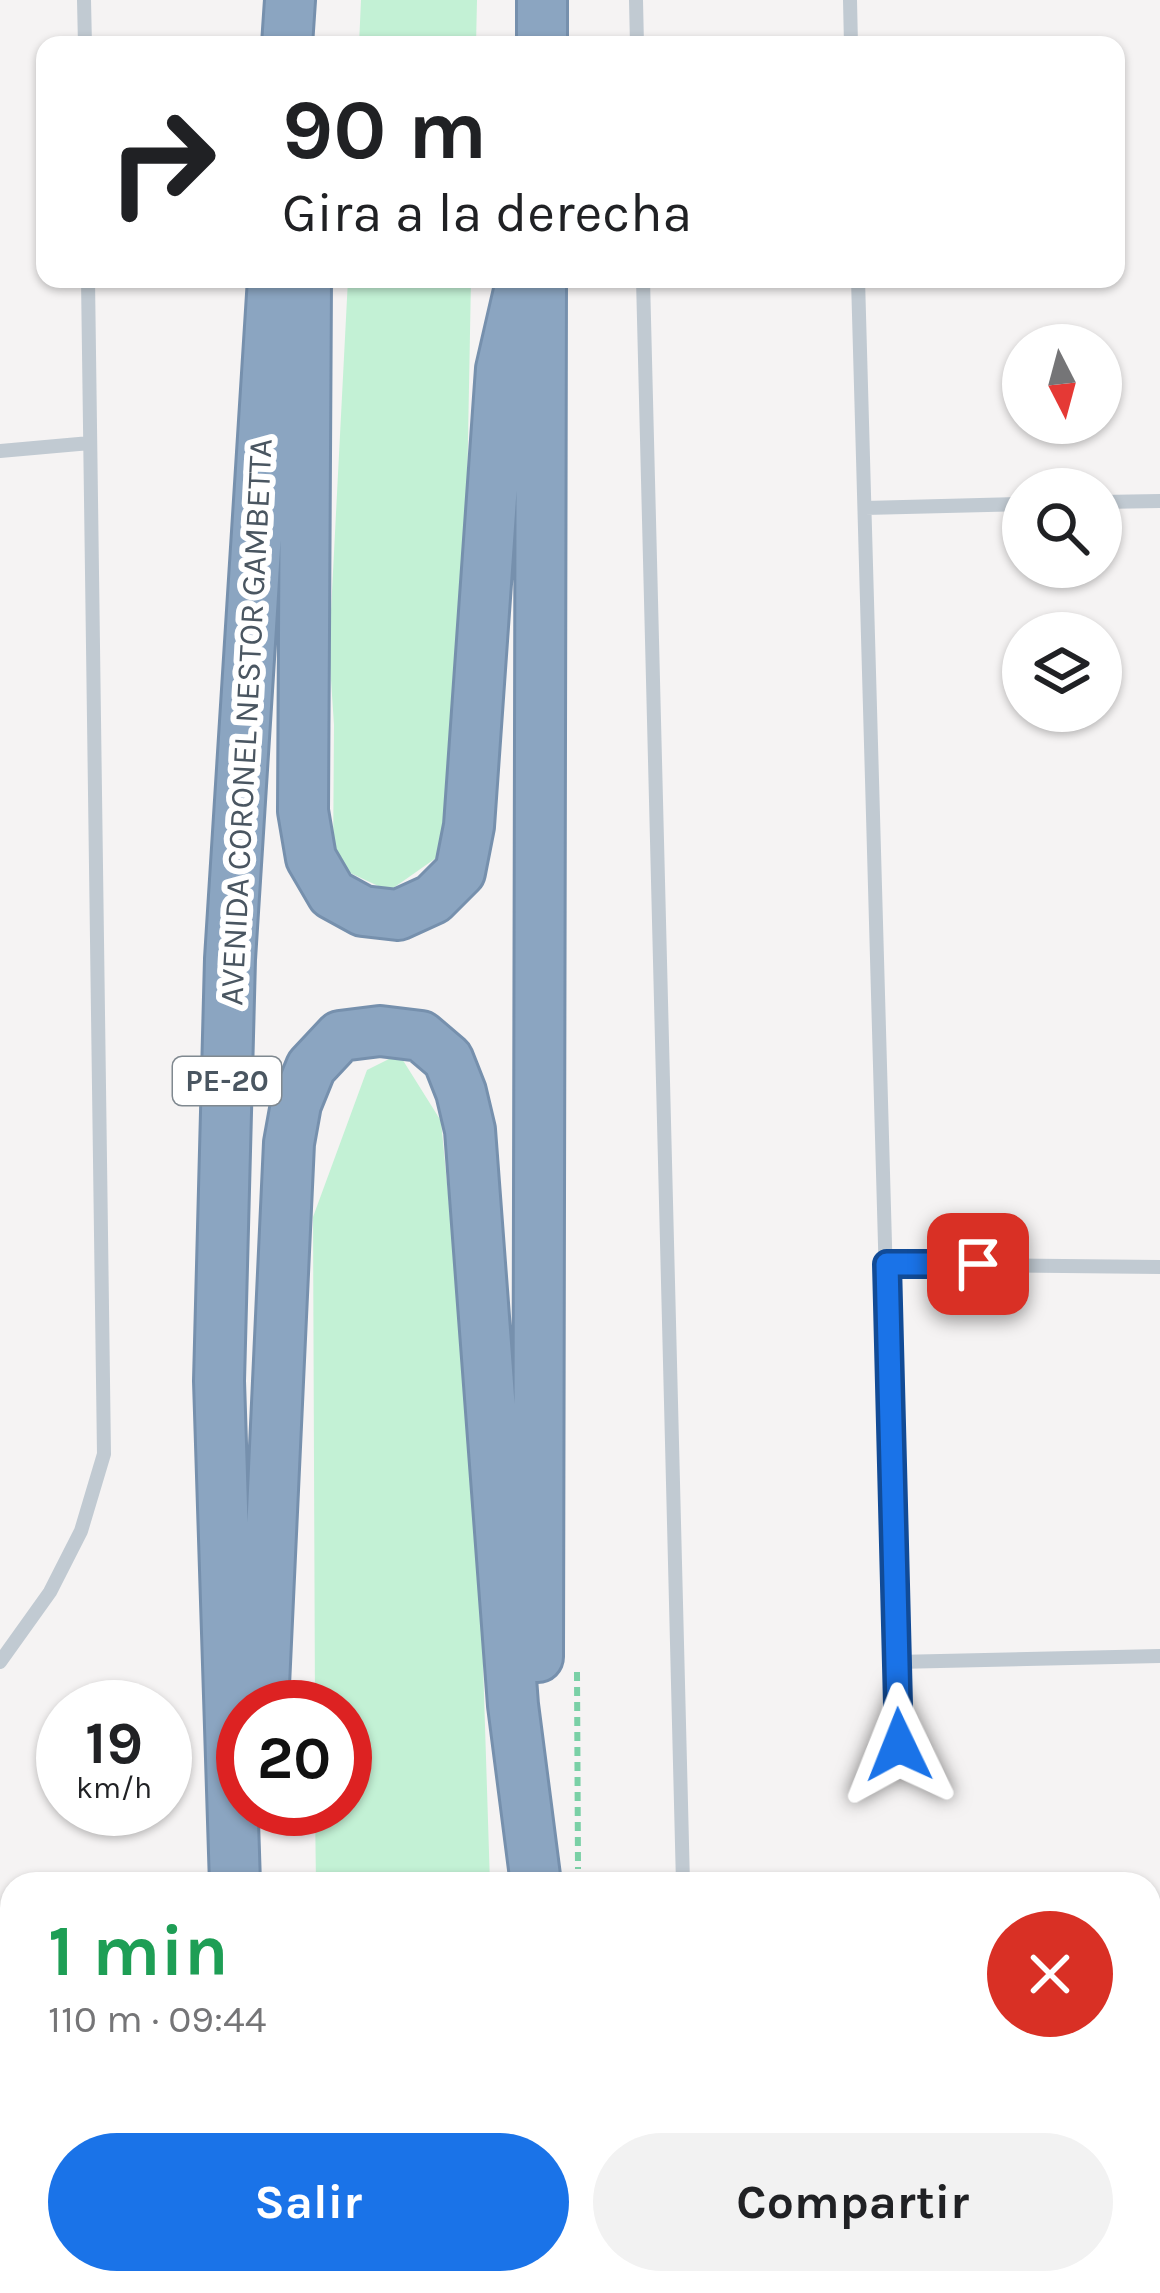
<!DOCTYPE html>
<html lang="es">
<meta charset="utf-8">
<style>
body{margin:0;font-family:Karla,sans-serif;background:#f2f2f2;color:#202124;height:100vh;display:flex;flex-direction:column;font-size:45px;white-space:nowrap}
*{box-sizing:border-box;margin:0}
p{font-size:39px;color:#757577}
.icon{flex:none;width:66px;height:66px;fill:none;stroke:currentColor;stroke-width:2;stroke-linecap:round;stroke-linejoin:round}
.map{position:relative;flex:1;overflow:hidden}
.sheet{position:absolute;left:0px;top:1872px;width:1161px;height:423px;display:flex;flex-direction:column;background:#fff;border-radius:36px 36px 0 0;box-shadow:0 3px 9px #0004}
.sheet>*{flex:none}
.top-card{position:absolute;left:36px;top:36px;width:1089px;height:252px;border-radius:24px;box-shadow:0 3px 9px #0004;background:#fff;color:#202124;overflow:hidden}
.needle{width:78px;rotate:174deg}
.buttons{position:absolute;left:1002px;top:324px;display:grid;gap:24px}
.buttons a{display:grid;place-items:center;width:120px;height:120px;border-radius:50%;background:#fff;box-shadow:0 3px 9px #0004;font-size:60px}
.speed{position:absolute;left:36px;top:1680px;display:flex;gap:24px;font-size:60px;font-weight:700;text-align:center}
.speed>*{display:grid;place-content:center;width:156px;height:156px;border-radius:50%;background:#fff;box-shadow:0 3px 9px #0004;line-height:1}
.speed small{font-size:30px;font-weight:400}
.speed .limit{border:18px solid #d22;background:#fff;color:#111}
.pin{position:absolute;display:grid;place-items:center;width:102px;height:102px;color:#fff;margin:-51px;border-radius:24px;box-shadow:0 6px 18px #0006}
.me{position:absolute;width:132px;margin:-66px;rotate:358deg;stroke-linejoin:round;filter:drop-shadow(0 0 9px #0008)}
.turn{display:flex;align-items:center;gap:42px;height:252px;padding:0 48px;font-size:54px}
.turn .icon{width:156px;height:156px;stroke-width:2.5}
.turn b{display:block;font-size:84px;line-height:102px}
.round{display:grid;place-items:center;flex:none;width:126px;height:126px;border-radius:63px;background:#f2f2f2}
.headline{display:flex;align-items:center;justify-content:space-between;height:204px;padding:0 48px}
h1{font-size:72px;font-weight:700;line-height:90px;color:#1e9e55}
.primary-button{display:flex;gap:24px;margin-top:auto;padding:24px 48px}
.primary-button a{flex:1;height:138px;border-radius:72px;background:#1a73e8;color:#fff;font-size:48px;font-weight:700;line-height:138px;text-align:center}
.primary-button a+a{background:#f2f2f2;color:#202124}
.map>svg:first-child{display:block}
</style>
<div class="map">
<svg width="1160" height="2293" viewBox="0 0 1160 2293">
<rect width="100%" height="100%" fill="#f5f3f3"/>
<path fill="#c3f1d5" d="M 361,0 L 477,0 L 476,45 L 359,45 Z
M 348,279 L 471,279 L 462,763 L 446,851 L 389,891 L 333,865 L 334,725 L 329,650 Z
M 399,1054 L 441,1121 L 478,1504 L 490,1884 L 316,1884 L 315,1809 L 345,1809 L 345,1707 L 315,1707 L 313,1217 L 367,1070 Z
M 317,2283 L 502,2283 L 503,2293 L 317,2293 Z"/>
<path fill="#cdcfd5" d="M 834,2283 L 931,2283 L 931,2293 L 835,2293 Z"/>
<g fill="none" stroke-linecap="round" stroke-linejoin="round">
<g stroke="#7690ad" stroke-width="54">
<path id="highway" d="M 287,45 L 290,0
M 542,45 L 542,0
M 306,279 L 303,811 L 311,858 L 332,894 L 363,911 L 398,915 L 433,899 L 460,872 L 469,826 L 501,369 L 521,282
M 538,1657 L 541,279
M 263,1707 L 289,1143 L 296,1104 L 311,1067 L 340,1036 L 380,1031 L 421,1036 L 448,1059 L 461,1092 L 470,1130 L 513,1705 L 536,1884
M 235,1884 L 219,1381 L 230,959 L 273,279
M 247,2283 L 248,2293
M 548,2283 L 549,2293"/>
</g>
<path stroke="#7ad0a6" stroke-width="6" stroke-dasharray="9 6" stroke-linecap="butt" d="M 577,1672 L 578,1869
M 645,2283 L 645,2293
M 977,2283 L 977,2293"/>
<path stroke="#c1cad2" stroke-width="14" d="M 84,0 L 85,45
M 636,0 L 637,45
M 850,0 L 851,45
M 643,279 L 683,1884
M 858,279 L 899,1745
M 0,451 L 90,443
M 1101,502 L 1160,501
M 865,508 L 1023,504
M 887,1264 L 1160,1267
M 0,1662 L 50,1592 L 81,1531 L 104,1454 L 88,279
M 896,1662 L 1160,1656
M 1149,2175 L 1160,2178"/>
<use href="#highway" stroke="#8ba5c1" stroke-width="48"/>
</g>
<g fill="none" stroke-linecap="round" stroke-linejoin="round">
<g stroke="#114b97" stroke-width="30">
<path id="route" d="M 899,1745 L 887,1264 L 978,1264"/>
</g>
<use href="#route" stroke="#1a73e8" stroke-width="21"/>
</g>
<g text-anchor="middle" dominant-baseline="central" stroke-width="12" stroke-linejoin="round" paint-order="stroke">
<rect fill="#fff" stroke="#808990" stroke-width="3" x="173" y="1057" width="108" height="48" rx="9"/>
<g font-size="30" font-weight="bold" fill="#4a5661">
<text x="227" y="1081">PE-20</text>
</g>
<g font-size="33" fill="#4a5661" stroke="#fff">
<text transform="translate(246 722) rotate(-87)">AVENIDA CORONEL NESTOR GAMBETTA</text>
</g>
</g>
</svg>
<div class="buttons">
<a><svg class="needle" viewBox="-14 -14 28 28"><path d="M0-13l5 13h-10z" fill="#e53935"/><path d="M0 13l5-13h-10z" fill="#757577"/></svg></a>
<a><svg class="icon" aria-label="search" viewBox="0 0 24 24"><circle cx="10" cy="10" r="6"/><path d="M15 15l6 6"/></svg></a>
<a><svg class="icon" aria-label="layers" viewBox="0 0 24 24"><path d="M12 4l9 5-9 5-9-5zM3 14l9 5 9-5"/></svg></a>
</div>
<div class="speed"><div>19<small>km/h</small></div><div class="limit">20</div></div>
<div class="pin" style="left:978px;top:1264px;background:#d93025"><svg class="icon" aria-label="arrive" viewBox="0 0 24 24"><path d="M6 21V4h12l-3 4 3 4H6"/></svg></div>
<svg class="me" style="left:899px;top:1745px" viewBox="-20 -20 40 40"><path d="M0-17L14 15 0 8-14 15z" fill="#1a73e8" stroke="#fff" stroke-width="4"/></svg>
<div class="top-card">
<div class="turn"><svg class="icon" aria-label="right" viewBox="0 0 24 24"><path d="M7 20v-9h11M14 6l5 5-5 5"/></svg><div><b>90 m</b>Gira a la derecha</div></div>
</div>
<section class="sheet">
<div class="headline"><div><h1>1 min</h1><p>110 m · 09:44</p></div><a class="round" style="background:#d93025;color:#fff"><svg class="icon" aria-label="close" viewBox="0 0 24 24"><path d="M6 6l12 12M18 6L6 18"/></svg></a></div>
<div class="primary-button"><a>Salir</a><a>Compartir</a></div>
</section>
</div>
